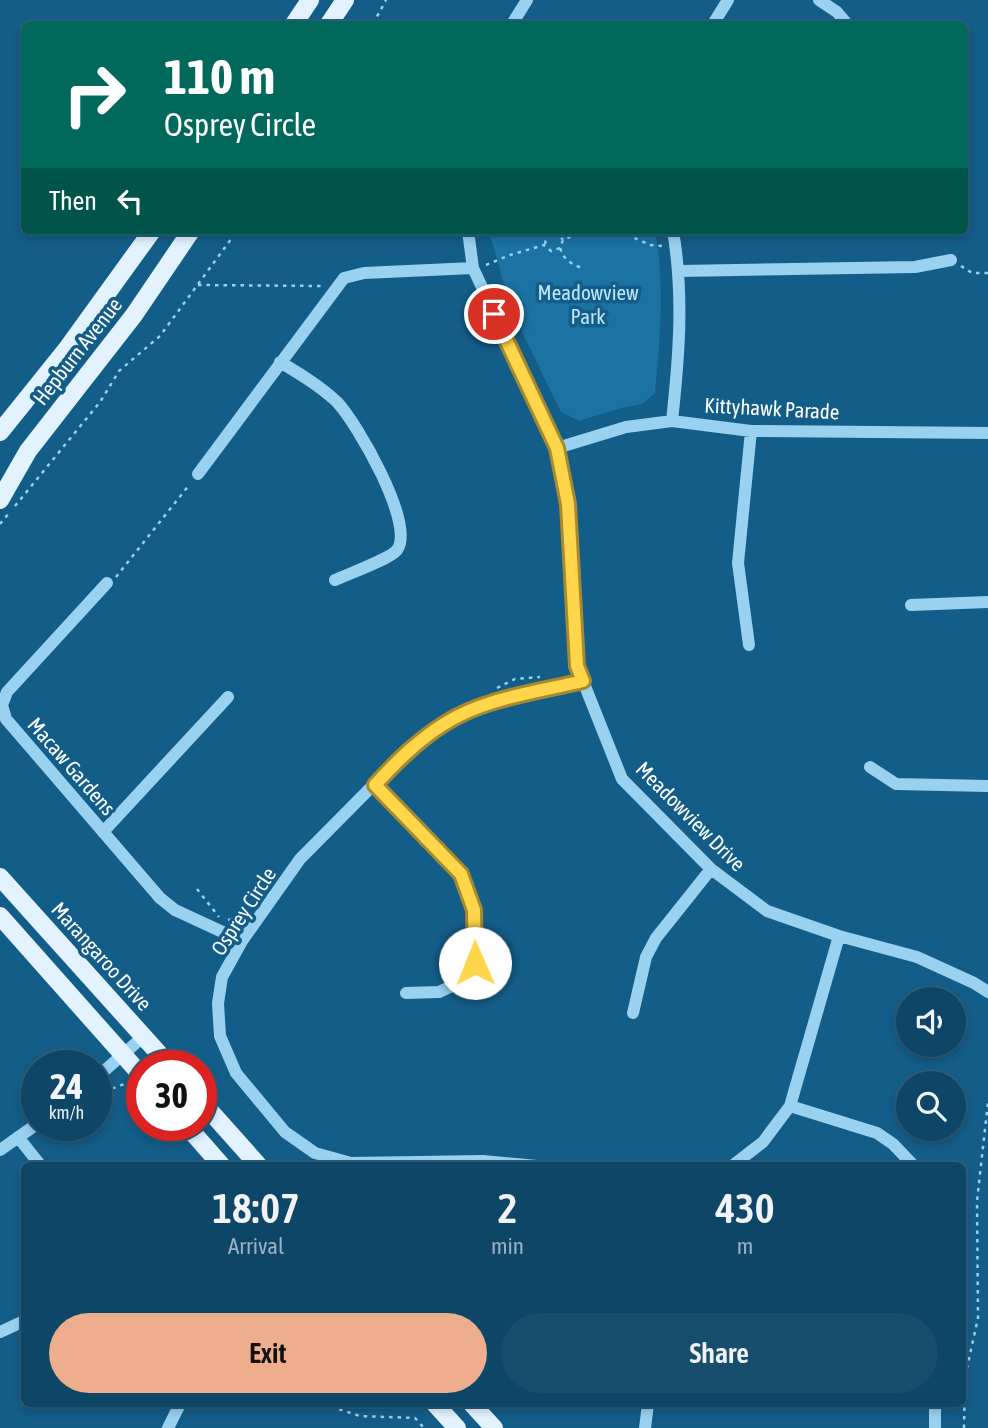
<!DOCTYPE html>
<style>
body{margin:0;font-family:"Asap Condensed",sans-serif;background:#174d6d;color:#f1f3f6;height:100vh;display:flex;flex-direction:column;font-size:26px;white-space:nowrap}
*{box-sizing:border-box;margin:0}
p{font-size:23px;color:#9bb1c0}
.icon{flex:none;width:38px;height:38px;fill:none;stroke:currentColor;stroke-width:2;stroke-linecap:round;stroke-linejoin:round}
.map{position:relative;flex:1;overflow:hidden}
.details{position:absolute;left:21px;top:1162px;width:945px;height:245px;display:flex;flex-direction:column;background:#0e4667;border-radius:10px;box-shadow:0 4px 10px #0003,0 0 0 2px #2e5e7b}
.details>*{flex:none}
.guide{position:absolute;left:21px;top:21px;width:947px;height:214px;border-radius:10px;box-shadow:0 4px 10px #0003,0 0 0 2px #2e5e7b;background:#00695c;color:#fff;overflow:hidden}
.buttons{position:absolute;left:896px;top:987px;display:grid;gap:14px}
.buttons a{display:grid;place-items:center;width:70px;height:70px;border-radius:50%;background:#0e4667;box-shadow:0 4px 10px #0003,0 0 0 2px #2e5e7b;font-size:35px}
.speed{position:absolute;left:21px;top:1050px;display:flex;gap:14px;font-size:35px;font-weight:700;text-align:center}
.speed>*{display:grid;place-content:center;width:91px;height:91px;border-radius:50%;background:#0e4667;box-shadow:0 4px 10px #0003,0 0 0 2px #2e5e7b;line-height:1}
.speed small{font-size:18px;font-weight:400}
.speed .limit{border:10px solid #d22;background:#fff;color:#111}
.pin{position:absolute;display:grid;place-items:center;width:60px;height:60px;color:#fff;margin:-30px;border:4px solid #fff;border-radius:50%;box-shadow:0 2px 7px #0007}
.me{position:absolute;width:77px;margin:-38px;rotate:359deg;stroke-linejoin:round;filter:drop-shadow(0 0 5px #0008)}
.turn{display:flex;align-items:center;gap:24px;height:147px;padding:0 28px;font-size:32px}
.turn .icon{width:91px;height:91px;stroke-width:2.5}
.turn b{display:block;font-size:49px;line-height:60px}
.then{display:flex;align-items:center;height:66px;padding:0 28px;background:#0003;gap:14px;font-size:26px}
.eta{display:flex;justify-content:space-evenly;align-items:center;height:119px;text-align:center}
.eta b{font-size:42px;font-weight:600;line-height:49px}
.button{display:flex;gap:14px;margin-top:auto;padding:14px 28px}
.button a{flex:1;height:80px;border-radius:42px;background:#eead8d;color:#111;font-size:28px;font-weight:600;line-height:80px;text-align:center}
.button a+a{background:#174d6d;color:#f1f3f6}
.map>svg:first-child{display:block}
</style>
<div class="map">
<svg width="988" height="1428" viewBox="0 0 988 1428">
<rect width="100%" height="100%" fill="#135d89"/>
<path fill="#1b72a3" d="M 489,231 L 655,231 C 665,282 660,342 655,393 L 642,404 L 621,408 L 579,421 L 561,412 L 511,309 Z"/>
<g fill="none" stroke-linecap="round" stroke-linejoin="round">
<path stroke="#99d1f0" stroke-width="2.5" stroke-dasharray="3.5 5" stroke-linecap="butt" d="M 373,24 L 386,0
M 556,231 L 563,240
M 619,231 L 650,245 L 662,246
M 545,244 L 547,234 L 554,231
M 560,248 C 564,260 571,264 582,268
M 486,265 L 510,255 L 544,245 L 551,251 L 560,248 L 563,240 L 583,231
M 961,266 L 972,273 L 988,273
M 198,285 L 321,286
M 15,506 L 100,402 L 119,371 L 160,336 L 237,231
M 0,524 L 9,513
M 116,577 L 190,484
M 497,688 L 515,679 L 540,677
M 197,889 L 219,917
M 251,907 L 253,898 L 272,875
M 228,920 L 242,917
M 105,1087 L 109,1090 L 124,1084 L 131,1086
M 323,1404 L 360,1416 L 415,1418 L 424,1428
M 964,1428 L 965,1377 L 978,1318 L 977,1201 L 988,1102"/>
<path stroke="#99d1f0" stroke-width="12" d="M 819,0 L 837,12 L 847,24
M 512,24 L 527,0
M 713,24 L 728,0
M 468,231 L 473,268 L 557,448 L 568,504 L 577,666 L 622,779 L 711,869 L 767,911 L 839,936 L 917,957 L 974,983 L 988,992
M 680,271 L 915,267 L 951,260
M 280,362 C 300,374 320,386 337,402 C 357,423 416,525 397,550 C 390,559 348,574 335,580
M 672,421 C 679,357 684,295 673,231
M 557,448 L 626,427 L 672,421 L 751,431 L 988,433
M 198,474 L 344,278 L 364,273 L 473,268
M 107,583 L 7,692 L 2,705 L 6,719 L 160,898 L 175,910 L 242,941
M 911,605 L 988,602
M 749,645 L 738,563 L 751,431
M 870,767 L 896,784 L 988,786
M 375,785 L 461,874 L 474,910 L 475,963 L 469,978 L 439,992 L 406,993
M 103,832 L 228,697
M 633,1013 L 646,957 L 656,938 L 711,869
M 96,1078 L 144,1036
M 790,1106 L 877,1133 L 893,1144 L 914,1166
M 18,1137 L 41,1166
M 0,1150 L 37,1124
M 537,1166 L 483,1161 L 351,1163 L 315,1153 L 285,1132 L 236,1073 L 220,1036 L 218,1003 L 222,977 L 242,941 L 300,859 L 410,748 L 446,722 L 488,704 L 583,681
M 732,1166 L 763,1142 L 790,1106 L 839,936
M 0,1332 L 24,1321
M 935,1404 L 935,1428
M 168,1428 L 180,1404
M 645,1428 L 648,1404"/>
<path stroke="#e2f3ff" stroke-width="18" d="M 294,24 L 310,0
M 329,24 L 345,0
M 0,432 L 66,350 L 152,231
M 0,500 L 28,451 L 134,315 L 191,231
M 0,877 L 170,1066
M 0,916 L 142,1076
M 201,1101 L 259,1166
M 186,1125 L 222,1166
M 435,1404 L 457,1428
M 472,1404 L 494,1428"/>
</g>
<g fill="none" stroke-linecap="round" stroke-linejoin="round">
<g stroke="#a68a30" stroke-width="18">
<path id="route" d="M 475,963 L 474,910 L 461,874 L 375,785 C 396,762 417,741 444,724 C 484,698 538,692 583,681 L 577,666 L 568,504 L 557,448 L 494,314"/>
</g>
<use href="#route" stroke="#ffd54a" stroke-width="12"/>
</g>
<g text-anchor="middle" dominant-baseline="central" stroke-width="7" stroke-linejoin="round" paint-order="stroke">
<g font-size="21" fill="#bfe6fc" stroke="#135d89">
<text x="588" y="292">Meadowview<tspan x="588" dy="24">Park</tspan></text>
</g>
<g font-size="21" fill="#fff" stroke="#135d89">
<text transform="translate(77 351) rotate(-52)">Hepburn Avenue</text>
<text transform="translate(772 408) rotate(3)">Kittyhawk Parade</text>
<text transform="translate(72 766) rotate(49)">Macaw Gardens</text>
<text transform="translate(691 816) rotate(45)">Meadowview Drive</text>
<text transform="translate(243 911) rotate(-57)">Osprey Circle</text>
<text transform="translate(102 956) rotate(48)">Marangaroo Drive</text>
</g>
</g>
</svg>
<div class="buttons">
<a><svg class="icon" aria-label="sound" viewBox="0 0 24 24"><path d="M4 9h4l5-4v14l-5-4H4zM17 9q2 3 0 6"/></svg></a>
<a><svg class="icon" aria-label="search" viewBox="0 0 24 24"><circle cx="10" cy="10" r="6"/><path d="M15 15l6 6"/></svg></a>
</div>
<div class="speed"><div>24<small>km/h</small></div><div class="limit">30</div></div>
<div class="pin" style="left:494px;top:314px;background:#d93025"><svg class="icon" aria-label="arrive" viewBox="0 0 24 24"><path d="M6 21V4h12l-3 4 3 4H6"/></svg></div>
<svg class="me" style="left:475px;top:963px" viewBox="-20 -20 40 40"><circle r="19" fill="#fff"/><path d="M0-13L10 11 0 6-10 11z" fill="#ffd54a"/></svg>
<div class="guide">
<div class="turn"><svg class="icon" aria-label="right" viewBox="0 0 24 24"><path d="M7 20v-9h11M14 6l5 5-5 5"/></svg><div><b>110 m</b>Osprey Circle</div></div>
<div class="then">Then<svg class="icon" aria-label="left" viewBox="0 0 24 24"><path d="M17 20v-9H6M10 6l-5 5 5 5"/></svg></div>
</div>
<section class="details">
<div class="eta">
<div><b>18:07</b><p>Arrival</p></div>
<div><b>2</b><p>min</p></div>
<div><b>430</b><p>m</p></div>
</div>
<div class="button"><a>Exit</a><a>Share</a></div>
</section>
</div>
